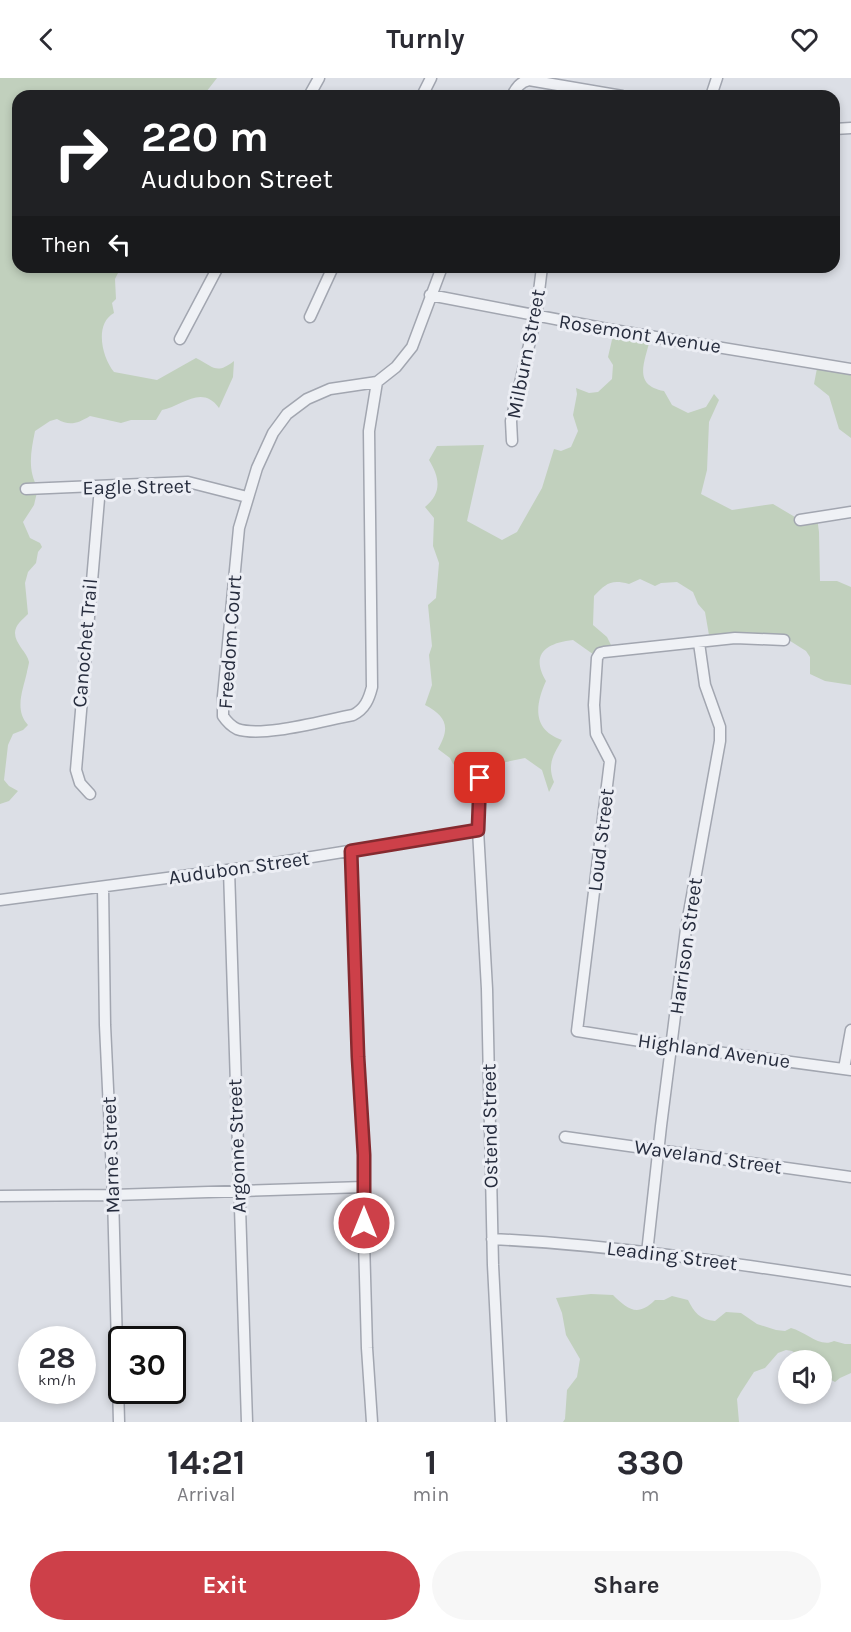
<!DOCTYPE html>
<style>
body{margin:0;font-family:Karla,sans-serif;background:#f7f7f7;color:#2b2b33;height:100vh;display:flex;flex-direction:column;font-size:22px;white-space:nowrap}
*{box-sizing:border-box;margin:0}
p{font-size:20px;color:#7c7c81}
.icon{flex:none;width:33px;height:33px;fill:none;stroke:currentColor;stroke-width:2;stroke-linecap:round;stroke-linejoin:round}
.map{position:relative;height:1344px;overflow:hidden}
.panel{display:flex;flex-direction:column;background:#fff;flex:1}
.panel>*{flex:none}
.hud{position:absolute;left:12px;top:12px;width:828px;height:183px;border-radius:18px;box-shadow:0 3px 9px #0003;background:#202124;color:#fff;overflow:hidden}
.buttons{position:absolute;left:778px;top:1272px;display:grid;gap:12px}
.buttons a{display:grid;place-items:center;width:54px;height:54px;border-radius:50%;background:#fff;box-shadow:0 3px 9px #0003;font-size:30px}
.speed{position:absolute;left:18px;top:1248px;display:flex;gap:12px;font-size:30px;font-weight:700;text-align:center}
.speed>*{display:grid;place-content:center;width:78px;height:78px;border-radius:50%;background:#fff;box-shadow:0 3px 9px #0003;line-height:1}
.speed small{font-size:15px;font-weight:400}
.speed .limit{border:3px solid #111;border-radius:9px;background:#fff;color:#111}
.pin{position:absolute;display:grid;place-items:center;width:51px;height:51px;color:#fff;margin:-26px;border-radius:12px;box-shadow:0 3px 9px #0006}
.me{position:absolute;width:66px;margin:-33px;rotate:0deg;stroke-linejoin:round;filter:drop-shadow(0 0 4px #0008)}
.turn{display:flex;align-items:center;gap:21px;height:126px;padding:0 30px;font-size:27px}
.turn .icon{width:78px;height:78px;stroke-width:2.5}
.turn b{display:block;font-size:42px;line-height:51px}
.then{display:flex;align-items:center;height:57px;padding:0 30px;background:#0003;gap:12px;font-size:22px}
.eta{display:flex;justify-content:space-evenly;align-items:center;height:102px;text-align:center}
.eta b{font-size:36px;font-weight:700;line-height:42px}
.cta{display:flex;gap:12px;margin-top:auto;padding:12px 30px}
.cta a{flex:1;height:69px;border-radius:36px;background:#cd4049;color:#fff;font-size:24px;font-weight:700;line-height:69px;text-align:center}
.cta a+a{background:#f7f7f7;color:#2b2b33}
header{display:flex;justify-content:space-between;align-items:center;height:78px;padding:0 30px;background:#fff;font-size:27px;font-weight:700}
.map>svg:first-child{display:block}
</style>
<header><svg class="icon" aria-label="back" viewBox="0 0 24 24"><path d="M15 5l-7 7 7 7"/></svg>Turnly<svg class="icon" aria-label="heart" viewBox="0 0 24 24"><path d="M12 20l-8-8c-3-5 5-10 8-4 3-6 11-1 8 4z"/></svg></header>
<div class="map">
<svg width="851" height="1344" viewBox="0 0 851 1344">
<rect width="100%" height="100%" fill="#dcdfe6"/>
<path fill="#c1d0bd" d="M 0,0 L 217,0 L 203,18 L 18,18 L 18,189 L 121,189 L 115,201 L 116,221 L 112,225 L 114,235 C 94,246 102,279 114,294 L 157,302 L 196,280 C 214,289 216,297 234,283 L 233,299 L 219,330 C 202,306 182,328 162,332 L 156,342 L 131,342 L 121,345 L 90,338 C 77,346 69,348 57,341 L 50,343 L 35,353 C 31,373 27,392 38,410 L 34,427 L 23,444 L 30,460 L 40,465 L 42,469 L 38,474 L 36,485 L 28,494 L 25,505 L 28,536 C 22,542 15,547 15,555 C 15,566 27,574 29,584 C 29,586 27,593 27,594 C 23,612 14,632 28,647 L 23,652 L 13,656 L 8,667 L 4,702 L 9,708 L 18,713 L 9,723 L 0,726 Z
M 614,253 L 650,261 C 645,284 632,307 664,313 L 672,327 L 688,335 L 706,329 L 714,316 L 719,322 L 709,344 L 707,392 L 701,416 L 732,432 L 773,426 L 800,442 L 817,439 L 819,454 L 820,503 L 837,503 L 851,509 L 851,607 L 825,603 L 810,596 L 810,579 L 806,573 L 787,561 L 710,563 L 705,534 L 698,526 L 693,514 L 677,504 L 661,505 L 655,508 L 640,501 L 629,506 C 610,501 606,506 594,518 L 593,547 L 607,559 L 613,571 L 597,579 L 573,562 C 546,565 530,576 546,603 C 535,627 532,652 562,662 C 553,677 547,687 554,704 L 549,714 L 542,692 L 525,680 L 501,685 L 483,707 L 453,686 L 450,680 L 438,671 C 451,649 446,638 425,627 L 432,607 L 429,577 L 432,568 L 428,527 L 436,520 L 439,485 L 433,468 L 434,440 L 425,429 C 442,415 440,400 429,382 L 437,368 L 484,367 L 467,443 L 502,462 L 517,454 L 542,410 L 554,371 L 561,373 L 571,369 L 578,353 L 573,337 L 577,316 L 576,310 L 589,315 L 598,314 L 612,301 L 613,287 L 608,279 Z
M 818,285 L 851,291 L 851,360 L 839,351 L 829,318 L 814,306 Z
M 591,1216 L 613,1217 C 628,1232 638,1239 655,1222 L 664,1222 L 672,1218 L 688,1222 C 694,1234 700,1242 715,1243 L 726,1234 L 741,1235 L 757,1246 L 776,1252 L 785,1253 L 791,1250 C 806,1254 820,1270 834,1263 L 845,1266 L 851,1266 L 851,1295 L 840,1300 L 835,1304 L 822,1297 L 822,1282 L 804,1281 L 792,1273 L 786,1272 L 778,1275 L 765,1290 L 754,1294 L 741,1314 L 737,1321 L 739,1344 L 563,1344 L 565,1341 L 567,1312 L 577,1299 L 580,1281 L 566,1257 L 562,1235 L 556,1220 Z"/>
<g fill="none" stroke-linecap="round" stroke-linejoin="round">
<g stroke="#a2a6b0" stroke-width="13">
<path id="street" d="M 309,18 L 319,0
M 422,18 L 431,0
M 512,18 C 516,10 520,4 529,2 L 622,18
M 711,18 L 717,0
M 834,51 L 851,50
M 430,217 L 607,251 L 851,291
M 310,239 L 333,189
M 180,261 L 218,189
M 377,304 L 369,353 L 372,609 C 369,621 365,631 353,637 C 325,642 263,660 237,651 C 231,648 227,644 223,638 L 223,618 L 239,450 L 257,390 L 273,355 L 287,336 L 307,321 L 330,311 L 377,304 L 396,289 L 412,269 L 442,189
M 512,363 L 511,343 L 536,238 L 542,189
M 26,411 L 188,404 L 247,419
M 800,442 L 851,434
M 784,562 L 735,560 L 604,574 L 600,575 L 597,580 L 594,627 L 596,656 L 610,683 L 577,953 L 672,968 L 851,992
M 480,700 L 478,752 L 487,911 L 493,1187 L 501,1344
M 90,716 L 80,705 L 76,692 L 100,409
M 351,773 L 358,979 L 364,1077 L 364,1163 L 367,1270 L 372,1344
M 229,792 L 247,1344
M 103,809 L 105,947 L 113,1117 L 119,1344
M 0,822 L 250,789 L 478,752
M 844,991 L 851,952
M 565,1059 L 851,1099
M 0,1118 L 113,1117 L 364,1109
M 492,1161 C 613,1167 732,1185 851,1203
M 647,1175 L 661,1048 L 686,851 L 720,663 L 720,649 L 705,607 L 699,565"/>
</g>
<use href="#street" stroke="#eff1f5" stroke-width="10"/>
</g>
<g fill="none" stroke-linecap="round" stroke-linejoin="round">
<g stroke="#852a2f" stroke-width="15">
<path id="route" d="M 364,1145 L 364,1077 L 358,979 L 351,773 L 478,752 L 480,700"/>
</g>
<use href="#route" stroke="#cd4049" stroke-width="10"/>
</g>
<g text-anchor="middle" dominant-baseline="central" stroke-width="6" stroke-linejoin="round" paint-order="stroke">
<g font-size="20" fill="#262c3d" stroke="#eceef4">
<text transform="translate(640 256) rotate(9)">Rosemont Avenue</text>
<text transform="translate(526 276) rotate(-79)">Milburn Street</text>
<text transform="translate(137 409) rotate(-1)">Eagle Street</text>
<text transform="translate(230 564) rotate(-86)">Freedom Court</text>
<text transform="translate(85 565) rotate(-85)">Canochet Trail</text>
<text transform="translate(601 762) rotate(-83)">Loud Street</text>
<text transform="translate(239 790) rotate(-8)">Audubon Street</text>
<text transform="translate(686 868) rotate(-82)">Harrison Street</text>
<text transform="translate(714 973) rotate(8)">Highland Avenue</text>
<text transform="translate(490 1048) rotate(-91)">Ostend Street</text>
<text transform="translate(237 1068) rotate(-92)">Argonne Street</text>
<text transform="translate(111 1077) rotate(-92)">Marne Street</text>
<text transform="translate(708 1079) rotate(8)">Waveland Street</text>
<text transform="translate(672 1178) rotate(7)">Leading Street</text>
</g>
</g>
</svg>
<div class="buttons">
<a><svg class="icon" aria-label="sound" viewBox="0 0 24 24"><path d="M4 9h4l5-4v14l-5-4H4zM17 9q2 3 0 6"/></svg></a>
</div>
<div class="speed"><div>28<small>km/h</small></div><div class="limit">30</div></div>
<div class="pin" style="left:480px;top:700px;background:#d93025"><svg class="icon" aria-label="arrive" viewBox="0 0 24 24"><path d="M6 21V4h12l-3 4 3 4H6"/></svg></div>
<svg class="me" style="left:364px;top:1145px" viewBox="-20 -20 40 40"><circle r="17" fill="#cd4049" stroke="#fff" stroke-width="3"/><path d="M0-11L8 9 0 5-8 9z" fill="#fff"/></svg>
<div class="hud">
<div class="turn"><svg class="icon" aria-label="right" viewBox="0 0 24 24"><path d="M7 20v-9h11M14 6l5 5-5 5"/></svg><div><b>220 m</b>Audubon Street</div></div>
<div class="then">Then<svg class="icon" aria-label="left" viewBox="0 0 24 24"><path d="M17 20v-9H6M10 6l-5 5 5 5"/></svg></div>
</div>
</div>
<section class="panel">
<div class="eta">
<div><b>14:21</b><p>Arrival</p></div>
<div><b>1</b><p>min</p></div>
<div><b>330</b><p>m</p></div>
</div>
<div class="cta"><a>Exit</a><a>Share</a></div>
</section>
